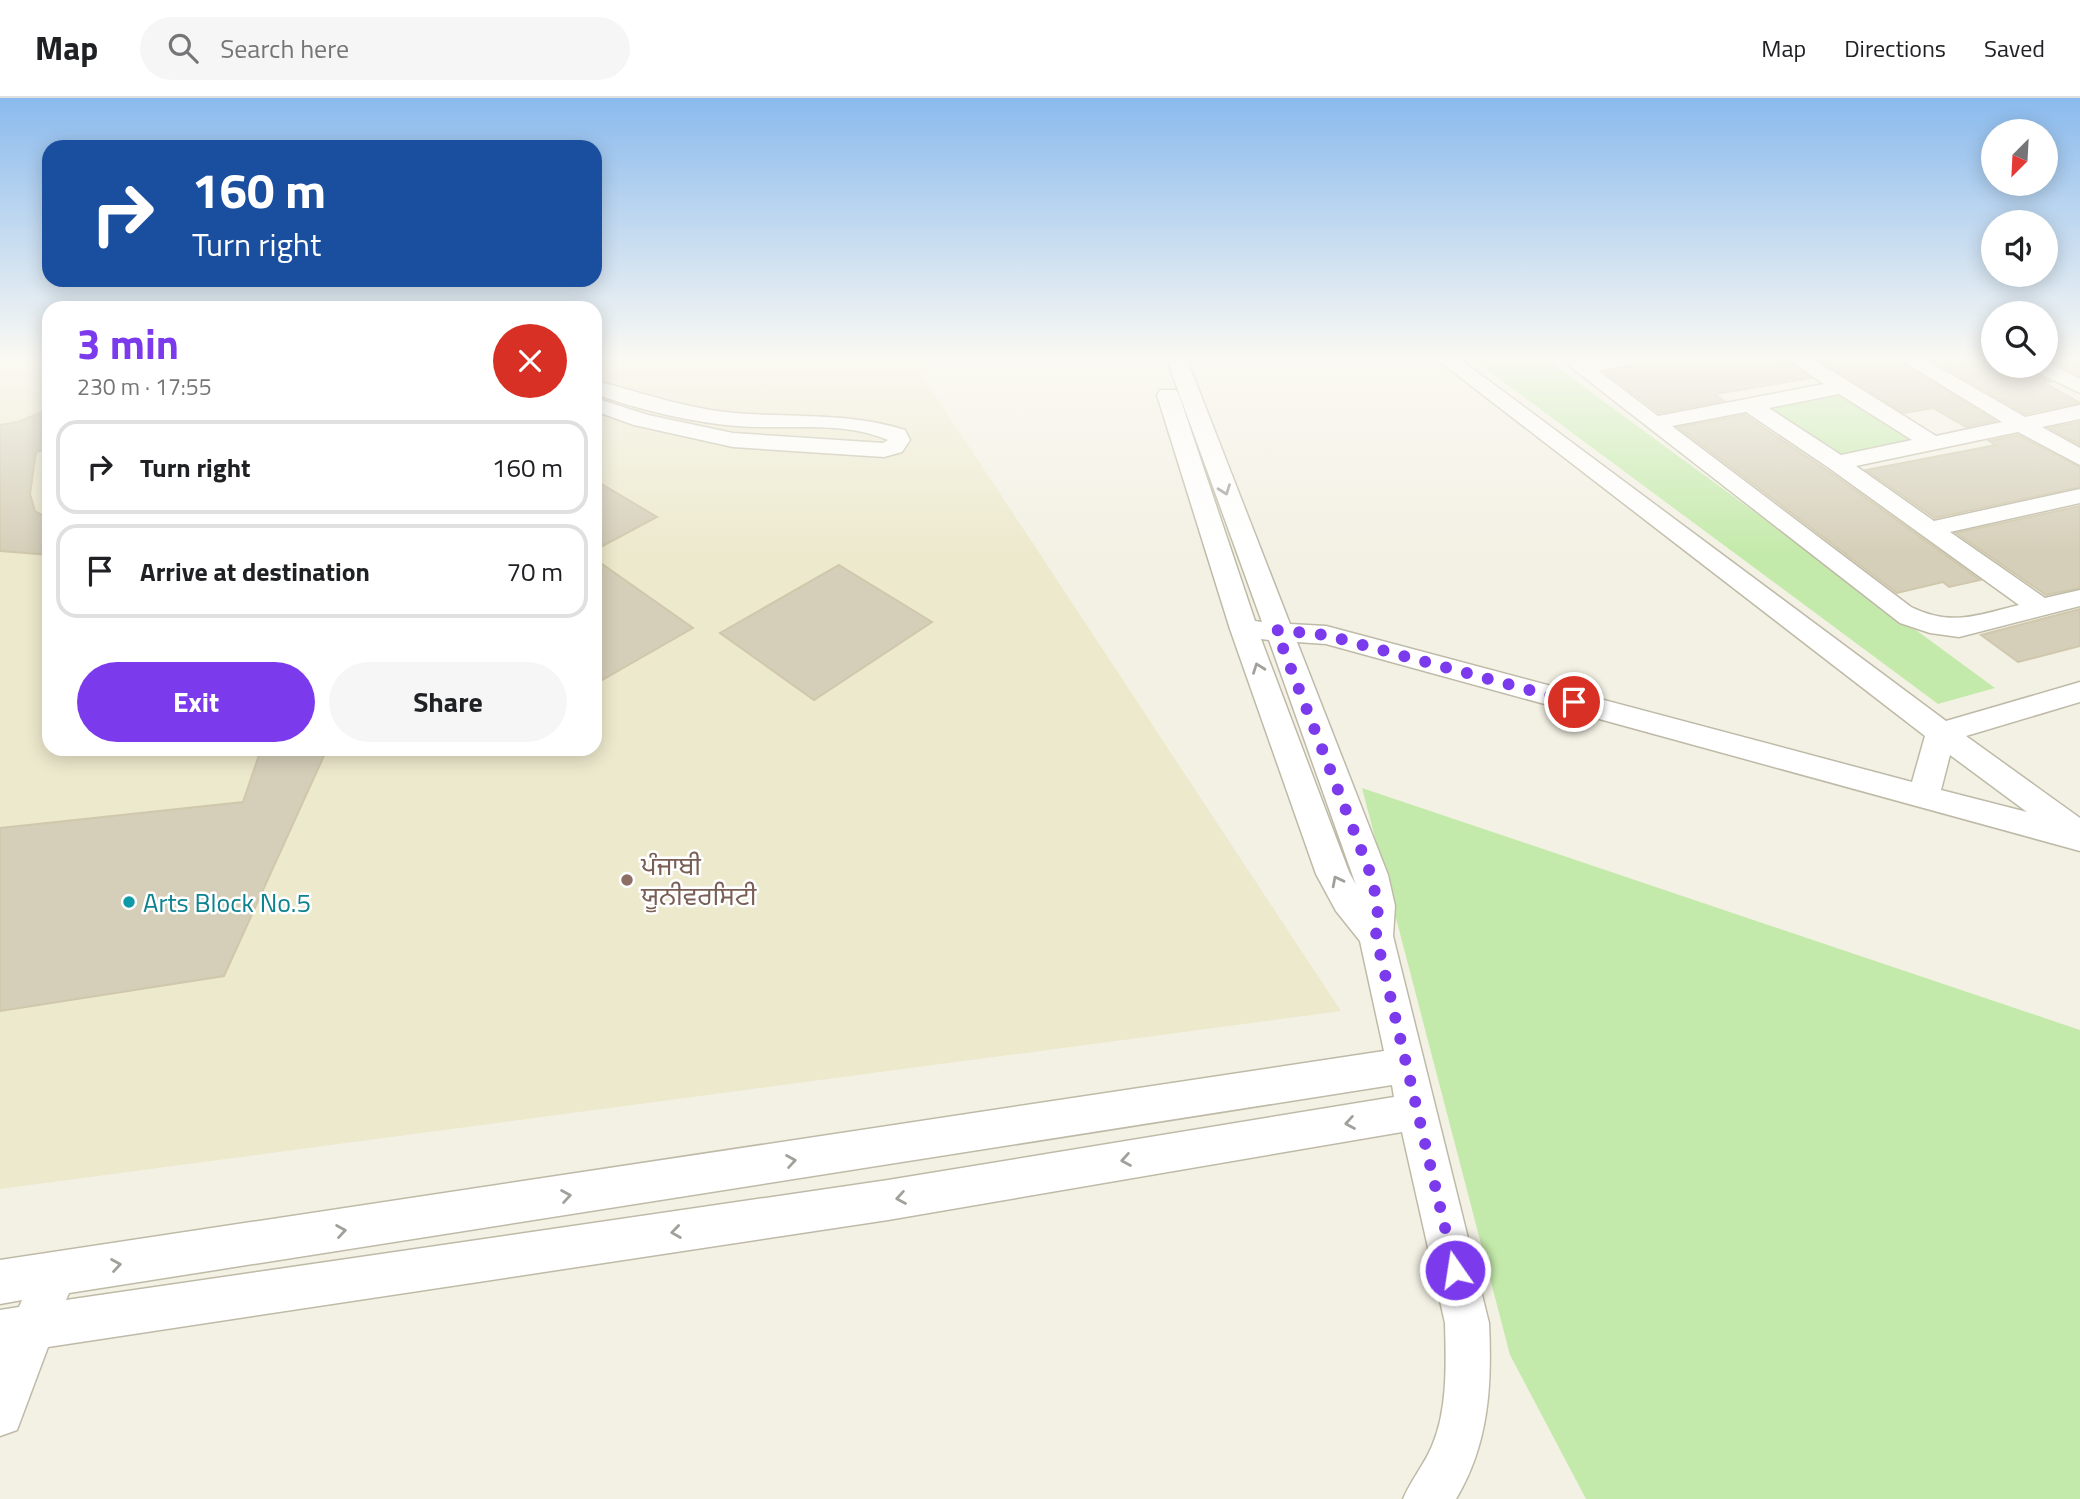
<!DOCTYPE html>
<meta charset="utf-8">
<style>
body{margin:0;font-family:"Titillium Web","Noto Sans Gurmukhi",sans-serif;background:#f6f6f6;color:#202124;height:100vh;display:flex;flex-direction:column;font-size:26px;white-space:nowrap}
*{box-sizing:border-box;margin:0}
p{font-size:23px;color:#757577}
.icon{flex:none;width:38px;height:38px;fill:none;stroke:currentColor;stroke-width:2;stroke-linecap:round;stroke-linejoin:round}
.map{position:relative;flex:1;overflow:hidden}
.drawer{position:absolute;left:42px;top:203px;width:560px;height:455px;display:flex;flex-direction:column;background:#fff;border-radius:21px;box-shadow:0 4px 18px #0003}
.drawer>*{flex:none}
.guide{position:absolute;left:42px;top:42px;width:560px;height:147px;border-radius:21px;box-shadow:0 4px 18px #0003;background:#1a4fa0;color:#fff;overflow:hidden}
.needle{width:46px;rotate:204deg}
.controls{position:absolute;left:1981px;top:21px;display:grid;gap:14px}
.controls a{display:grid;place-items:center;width:77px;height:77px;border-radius:50%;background:#fff;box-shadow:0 4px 18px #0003;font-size:35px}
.pin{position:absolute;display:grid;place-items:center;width:60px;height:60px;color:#fff;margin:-30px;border:4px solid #fff;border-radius:50%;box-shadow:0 2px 7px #0007}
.me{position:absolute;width:77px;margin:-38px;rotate:347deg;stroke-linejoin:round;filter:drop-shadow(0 0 5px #0008)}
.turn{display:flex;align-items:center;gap:24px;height:147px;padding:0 35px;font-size:32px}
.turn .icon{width:91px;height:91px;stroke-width:2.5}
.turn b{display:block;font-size:49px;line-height:60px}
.round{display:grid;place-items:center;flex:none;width:74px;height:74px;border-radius:37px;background:#f6f6f6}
.summary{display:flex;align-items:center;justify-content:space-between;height:119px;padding:0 35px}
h1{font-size:42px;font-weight:700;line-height:52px;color:#7c3aed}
.cta{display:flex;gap:14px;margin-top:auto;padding:14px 35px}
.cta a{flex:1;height:80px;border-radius:42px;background:#7c3aed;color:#fff;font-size:28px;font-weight:700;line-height:80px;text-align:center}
.cta a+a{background:#f6f6f6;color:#202124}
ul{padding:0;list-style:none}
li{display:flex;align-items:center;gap:21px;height:94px;margin:0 14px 10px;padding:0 21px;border:4px solid #e0e0e0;border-radius:21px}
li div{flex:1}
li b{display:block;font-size:26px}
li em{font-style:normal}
header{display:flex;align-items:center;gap:42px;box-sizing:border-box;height:98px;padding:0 35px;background:#fff;border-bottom:2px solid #e0e0e0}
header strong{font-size:33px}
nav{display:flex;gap:38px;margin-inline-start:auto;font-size:24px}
.search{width:490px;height:63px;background:#f6f6f6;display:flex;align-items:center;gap:18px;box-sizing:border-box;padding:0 24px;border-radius:38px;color:#757577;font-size:26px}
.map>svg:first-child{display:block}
</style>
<header>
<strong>Map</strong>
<div class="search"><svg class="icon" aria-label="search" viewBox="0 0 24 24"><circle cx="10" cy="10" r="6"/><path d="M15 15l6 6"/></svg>Search here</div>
<nav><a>Map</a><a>Directions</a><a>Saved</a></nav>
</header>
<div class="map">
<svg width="2080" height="1401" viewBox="0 0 2080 1401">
<rect width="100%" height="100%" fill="#f3f1e4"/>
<path fill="#ede9cd" d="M 0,259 L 49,259 L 49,651 L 595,651 L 595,259 L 910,259 L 1341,913 L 0,1091 Z"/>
<path fill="#c4eaab" d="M 1470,259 L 1543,259 L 1995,590 L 1938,606 Z
M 1842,293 L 1919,342 L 1836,358 L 1762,309 Z
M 1362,690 L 2080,932 L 2080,1401 L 1586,1401 L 1510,1257 Z"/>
<path fill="#d5cfb9" stroke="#d0c8ac" stroke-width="2" d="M 1674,259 L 1782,259 L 1811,280 L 1715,296 L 1724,303 L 1659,315 L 1605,274 Z
M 1815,259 L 1893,259 L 1995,323 L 1966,329 L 1933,310 L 1904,315 Z
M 1927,259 L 1993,259 L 1993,268 L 2026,268 L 2031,274 L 2050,284 L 2045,285 L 2080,305 L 2025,316 Z
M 2046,259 L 2080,259 L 2080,278 L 2046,260 Z
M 49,311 L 49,350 L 36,354 L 30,396 L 35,413 L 49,421 L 49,457 L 0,453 L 0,327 L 18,324 Z
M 1745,317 L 1834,377 L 1980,482 L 1949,489 L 1943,484 L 1897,495 L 1678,329 Z
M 2080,324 L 2080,347 L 2049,330 Z
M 2018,337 L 2080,369 L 2080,389 L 1935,420 L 1866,372 L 1996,347 L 1989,343 Z
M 595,382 L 657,419 L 595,452 Z
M 2080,408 L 2080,490 L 2046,497 L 1956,435 Z
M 595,461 L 693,530 L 595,586 Z
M 839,467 L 932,524 L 814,602 L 720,535 Z
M 2080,511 L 2080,548 L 2018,564 L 1981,537 Z
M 261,651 L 327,651 L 224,878 L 0,913 L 0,730 L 243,704 Z"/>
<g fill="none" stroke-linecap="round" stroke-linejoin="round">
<g stroke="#bfbaa7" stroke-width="3">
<path id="minor" d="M 1166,259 L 1186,259 L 1290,526 L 1326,528 L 1912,684 L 1925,638 L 1434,259 L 1457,259 L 1946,623 L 2080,584 L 2080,604 L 1966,638 L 2080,720 L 2080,753 L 1326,546 L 1297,544 L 1388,777 L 1395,808 L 1393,838 L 1489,1225 C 1492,1287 1489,1346 1456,1401 L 1403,1401 C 1411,1382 1424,1367 1432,1348 C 1448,1311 1446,1265 1445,1225 L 1402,1034 L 888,1122 L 48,1249 L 17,1332 L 0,1338 L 0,1212 L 19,1209 L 22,1202 L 0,1206 L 0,1162 L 1384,953 L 1360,843 L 1336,813 L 1316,776 L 1230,531 L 1157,297 L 1160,292 L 1176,292 L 1179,297 L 1255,523 L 1262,524 ZM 1261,541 L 1269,542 L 1356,787 L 1349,774 ZM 1950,657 L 2027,714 L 1941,692 ZM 1392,987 L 1394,999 L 888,1082 L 66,1202 L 69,1195 Z
M 1558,259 L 1581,259 L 1586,263 L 1606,259 L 1648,259 L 1645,263 L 1599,273 L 1658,318 L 1824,286 L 1785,259 L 1810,259 L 1936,338 L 2002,324 L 1896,259 L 1921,259 L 2025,319 L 2080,307 L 2080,321 L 2042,329 L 2080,350 L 2080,367 L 2018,334 L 1856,368 L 1934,423 L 2080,391 L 2080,405 L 1950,434 L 2045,500 L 2080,492 L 2080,508 L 1959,539 L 1930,535 L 1900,525 ZM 1839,296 L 1912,342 L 1841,357 L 1769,310 ZM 1746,314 L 1829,370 L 2019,507 C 1978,517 1952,529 1911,509 L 1672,328 Z
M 2046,263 L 2080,281 L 2080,295 L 2032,272 L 2029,268 L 2046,268 Z
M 595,283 C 642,294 686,311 735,315 C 793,320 849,314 905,332 L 910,342 L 902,354 L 884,359 L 733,349 L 634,327 L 595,313 L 595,300 L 648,317 L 733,335 L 883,345 L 888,342 C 843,322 785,332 737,328 C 689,324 641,312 595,296 Z"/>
</g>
<use href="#minor" fill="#fff" fill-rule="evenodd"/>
</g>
<defs><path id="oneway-chevron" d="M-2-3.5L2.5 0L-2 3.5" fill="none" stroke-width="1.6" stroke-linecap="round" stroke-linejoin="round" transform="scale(1.75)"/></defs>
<g stroke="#a2a09a">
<use href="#oneway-chevron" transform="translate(1225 392) rotate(70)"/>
<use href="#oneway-chevron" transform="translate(1258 570) rotate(-110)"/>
<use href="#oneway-chevron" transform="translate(1337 783) rotate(-117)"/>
<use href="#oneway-chevron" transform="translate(1350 1025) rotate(170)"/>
<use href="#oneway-chevron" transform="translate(1126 1062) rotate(170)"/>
<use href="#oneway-chevron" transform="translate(791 1063) rotate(-9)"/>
<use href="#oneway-chevron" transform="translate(566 1098) rotate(-9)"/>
<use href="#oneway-chevron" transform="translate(901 1100) rotate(170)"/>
<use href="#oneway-chevron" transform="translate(341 1133) rotate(-9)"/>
<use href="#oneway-chevron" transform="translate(676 1134) rotate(172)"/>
<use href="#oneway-chevron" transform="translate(116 1167) rotate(-9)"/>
</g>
<linearGradient id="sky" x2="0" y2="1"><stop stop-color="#8abaed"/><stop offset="0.57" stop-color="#faf9f3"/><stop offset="1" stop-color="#faf9f3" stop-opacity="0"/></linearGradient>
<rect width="2080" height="455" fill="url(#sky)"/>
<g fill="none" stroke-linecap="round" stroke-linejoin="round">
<path stroke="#7c3aed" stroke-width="12" stroke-dasharray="0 21.6" d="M 1455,1172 L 1376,838 L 1378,808 L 1371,777 L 1276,532 L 1326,537 L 1574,604"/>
</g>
<circle fill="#8d6e63" stroke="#fff" stroke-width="2.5" cx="627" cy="782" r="7"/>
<circle fill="#0f9aa8" stroke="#fff" stroke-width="2.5" cx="129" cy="804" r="7"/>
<g text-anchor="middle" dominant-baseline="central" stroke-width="5" stroke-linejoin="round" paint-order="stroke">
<g font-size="26" fill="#785e54" stroke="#fff" text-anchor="start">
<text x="641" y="767">ਪੰਜਾਬੀ<tspan x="641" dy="30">ਯੂਨੀਵਰਸਿਟੀ</tspan></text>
</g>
<g font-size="26" fill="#0d838f" stroke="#fff" text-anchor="start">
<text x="143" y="804">Arts Block No.5</text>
</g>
</g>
</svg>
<div class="controls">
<a><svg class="needle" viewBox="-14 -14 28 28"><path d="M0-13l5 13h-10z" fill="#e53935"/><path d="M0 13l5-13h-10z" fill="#757577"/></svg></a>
<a><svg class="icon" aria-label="sound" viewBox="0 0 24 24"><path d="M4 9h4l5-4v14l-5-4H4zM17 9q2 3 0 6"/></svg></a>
<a><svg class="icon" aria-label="search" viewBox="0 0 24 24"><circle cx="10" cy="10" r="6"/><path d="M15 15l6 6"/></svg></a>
</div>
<div class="pin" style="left:1574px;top:604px;background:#d93025"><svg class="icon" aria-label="arrive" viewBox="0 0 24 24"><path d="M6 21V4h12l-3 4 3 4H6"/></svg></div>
<svg class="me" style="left:1455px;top:1172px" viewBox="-20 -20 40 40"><circle r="17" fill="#7c3aed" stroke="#fff" stroke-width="3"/><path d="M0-11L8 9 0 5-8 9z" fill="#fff"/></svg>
<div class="guide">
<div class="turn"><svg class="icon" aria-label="right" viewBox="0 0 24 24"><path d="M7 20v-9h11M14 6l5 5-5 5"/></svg><div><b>160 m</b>Turn right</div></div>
</div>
<section class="drawer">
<div class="summary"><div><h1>3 min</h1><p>230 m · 17:55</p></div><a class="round" style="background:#d93025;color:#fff"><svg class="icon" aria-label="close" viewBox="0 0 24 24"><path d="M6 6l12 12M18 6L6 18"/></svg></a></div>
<ul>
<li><svg class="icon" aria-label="right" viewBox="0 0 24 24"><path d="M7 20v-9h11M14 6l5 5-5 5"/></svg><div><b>Turn right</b></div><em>160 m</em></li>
<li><svg class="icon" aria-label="arrive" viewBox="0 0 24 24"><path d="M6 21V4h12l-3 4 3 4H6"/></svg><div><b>Arrive at destination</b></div><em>70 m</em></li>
</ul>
<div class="cta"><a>Exit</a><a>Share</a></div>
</section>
</div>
